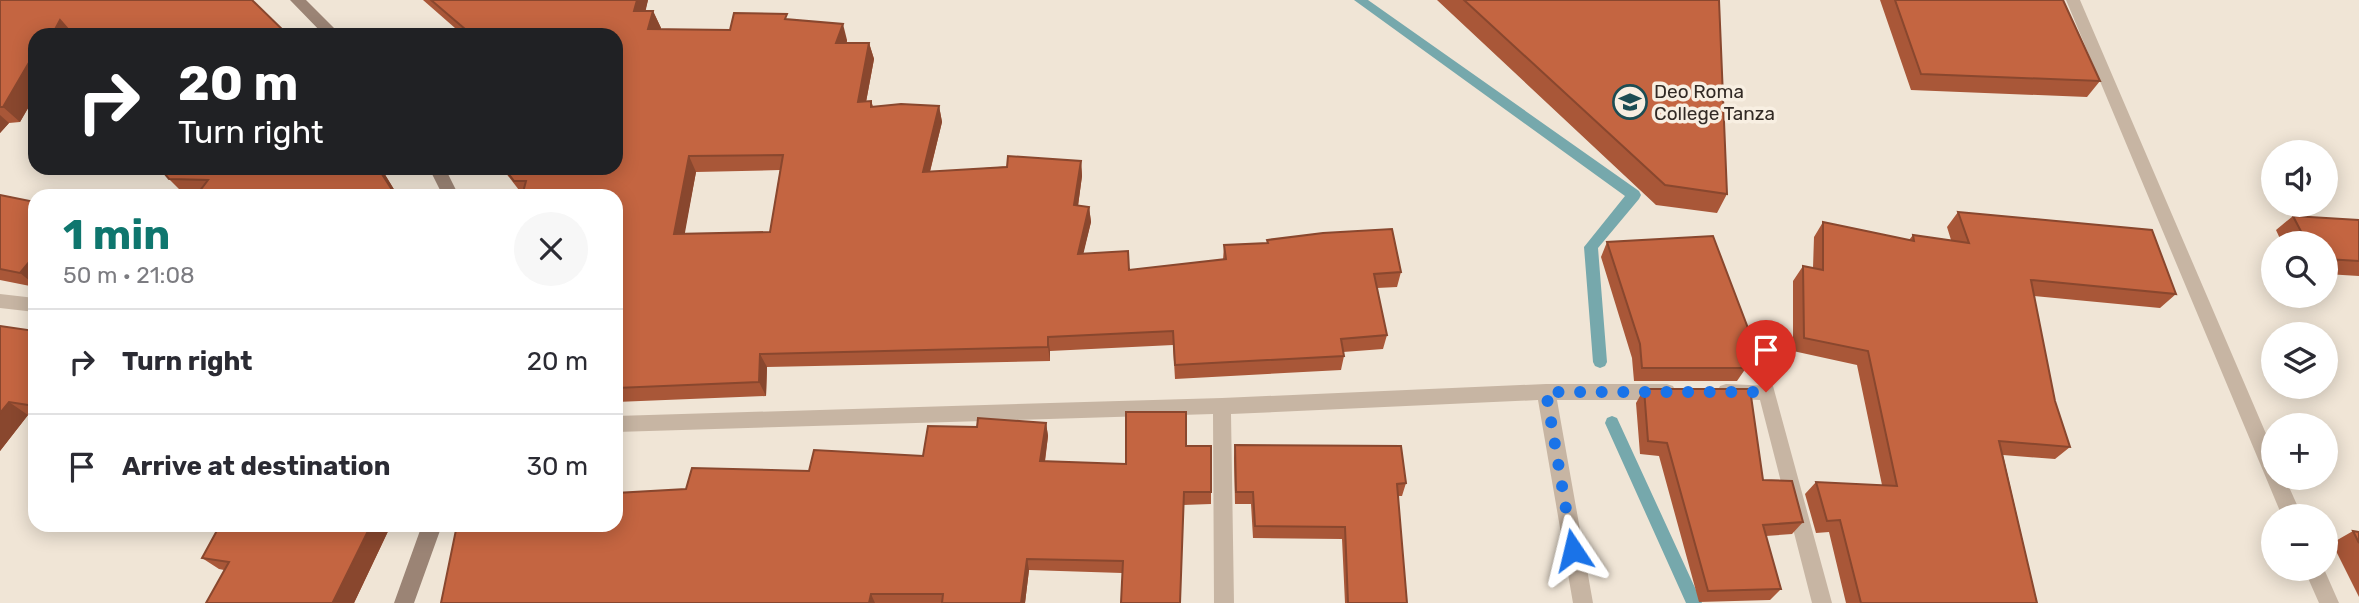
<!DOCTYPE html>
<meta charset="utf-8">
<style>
body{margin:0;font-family:Rubik,sans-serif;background:#f7f7f7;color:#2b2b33;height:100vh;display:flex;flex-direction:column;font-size:26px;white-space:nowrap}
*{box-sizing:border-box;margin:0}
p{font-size:23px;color:#7c7c81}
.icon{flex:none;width:38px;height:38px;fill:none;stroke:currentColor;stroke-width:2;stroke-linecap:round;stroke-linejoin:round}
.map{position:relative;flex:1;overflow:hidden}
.drawer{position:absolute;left:28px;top:189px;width:595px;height:343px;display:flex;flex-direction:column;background:#fff;border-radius:21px;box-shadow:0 4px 18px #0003}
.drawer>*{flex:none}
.banner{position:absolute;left:28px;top:28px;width:595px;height:147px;border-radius:21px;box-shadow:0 4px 18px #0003;background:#202124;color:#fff;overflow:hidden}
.fabs{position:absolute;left:2261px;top:140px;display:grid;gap:14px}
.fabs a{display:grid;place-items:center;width:77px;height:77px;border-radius:50%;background:#fff;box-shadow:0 4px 18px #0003;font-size:35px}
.pin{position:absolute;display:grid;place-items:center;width:60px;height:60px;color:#fff;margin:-72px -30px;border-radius:50% 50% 50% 0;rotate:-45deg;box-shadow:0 0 7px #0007}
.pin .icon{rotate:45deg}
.me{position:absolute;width:77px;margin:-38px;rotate:350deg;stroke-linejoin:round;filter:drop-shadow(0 0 5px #0008)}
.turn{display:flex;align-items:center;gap:24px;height:147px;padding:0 35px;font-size:32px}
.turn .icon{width:91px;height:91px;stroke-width:2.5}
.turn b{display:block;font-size:49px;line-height:60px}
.round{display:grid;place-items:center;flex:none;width:74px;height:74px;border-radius:37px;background:#f7f7f7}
.overview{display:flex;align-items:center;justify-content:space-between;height:119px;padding:0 35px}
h1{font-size:42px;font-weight:700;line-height:52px;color:#0f766e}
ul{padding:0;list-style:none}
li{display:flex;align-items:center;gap:21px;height:105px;padding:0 35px;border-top:2px solid #e1e1e2}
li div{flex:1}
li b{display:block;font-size:26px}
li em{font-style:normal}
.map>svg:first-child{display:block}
</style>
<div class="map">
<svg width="2359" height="603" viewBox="0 0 2359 603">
<rect width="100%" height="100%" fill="#f0e5d6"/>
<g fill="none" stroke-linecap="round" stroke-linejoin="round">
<path fill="#76a8ac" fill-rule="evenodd" d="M 1354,0 L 1368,0 L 1639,191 L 1641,195 L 1639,199 L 1598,248 L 1607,362 L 1605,366 L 1600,368 L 1595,366 L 1593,362 L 1584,247 L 1625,196 Z
M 1612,416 L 1617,418 L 1702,603 L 1686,603 L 1605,423 L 1607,418 Z"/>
<path fill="#c7b5a3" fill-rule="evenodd" d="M 2066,0 L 2080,0 L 2273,450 L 2273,478 L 2285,478 L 2302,516 L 2282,516 Z
M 0,294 L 35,298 L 35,312 L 0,308 Z
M 1546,384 L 1667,384 L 1673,386 L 1676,392 L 1673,398 L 1667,400 L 1557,400 L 1593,603 L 1573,603 L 1538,400 L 1231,414 L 1234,603 L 1214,603 L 1213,414 L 616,432 L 616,416 L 1222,398 Z
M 1726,384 L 1773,386 L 1832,603 L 1812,603 L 1760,400 L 1720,398 L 1717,392 L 1720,386 Z
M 2304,569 L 2324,569 L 2339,603 L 2319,603 Z"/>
<path fill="#9b8475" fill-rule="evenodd" d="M 290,0 L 306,0 L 341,35 L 324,35 Z
M 429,168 L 445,168 L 459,196 L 443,196 Z
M 422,525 L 442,525 L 414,603 L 394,603 Z"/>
</g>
<path fill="#a95738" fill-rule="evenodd" d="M 0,0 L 35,35 L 35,96 L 20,122 L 9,123 L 0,133 Z
M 423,0 L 648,0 L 645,11 L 653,11 L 661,28 L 660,29 L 730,30 L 789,20 L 847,40 L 847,43 L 869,43 L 874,59 L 866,102 L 871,101 L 873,106 L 939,106 L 942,122 L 930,172 L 1081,161 L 1082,176 L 1078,206 L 1089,207 L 1091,222 L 1083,253 L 1129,270 L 1223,260 L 1224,245 L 1267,243 L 1267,240 L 1401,272 L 1397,287 L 1377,288 L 1387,335 L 1383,349 L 1343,352 L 1344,356 L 1341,370 L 1175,379 L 1173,345 L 1050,351 L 1050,361 L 767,367 L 766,396 L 616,402 L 616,196 L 522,194 L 502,168 L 616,168 L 616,35 L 463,35 ZM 780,170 L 770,232 L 684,234 L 696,172 Z
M 1437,0 L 1719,0 L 1727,194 L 1717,213 L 1656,205 Z
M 1880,0 L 2063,0 L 2100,81 L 2087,97 L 1911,90 Z
M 381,168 L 398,196 L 196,196 L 197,195 L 184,194 L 169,179 Z
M 0,195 L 35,202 L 35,287 L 0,280 Z
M 1958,212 L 2176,294 L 2160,308 L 2034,296 L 2055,401 L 2070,447 L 2055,459 L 2003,455 L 2037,603 L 1846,603 L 1829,532 L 1816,533 L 1805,494 L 1816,482 L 1882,485 L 1857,365 L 1793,351 L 1793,281 L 1803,266 L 1813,268 L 1814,237 L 1823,222 L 1909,240 L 1913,235 L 1951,240 L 1947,227 Z
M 2293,216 L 2359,220 L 2359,276 L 2326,274 L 2326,243 L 2282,243 L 2276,230 Z
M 1607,242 L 1754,344 L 1745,357 L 1746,368 L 1737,381 L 1634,381 L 1632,358 L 1601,257 Z
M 0,326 L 35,331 L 35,416 L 28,415 L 0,451 Z
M 1644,389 L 1763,480 L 1803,522 L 1792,534 L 1766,536 L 1781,589 L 1770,600 L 1699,602 L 1659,456 L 1640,454 L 1636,403 Z
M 1046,423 L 1048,436 L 1045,462 L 1126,464 L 1186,446 L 1211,492 L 1211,504 L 1183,505 L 1122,573 L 1029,570 L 1025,603 L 441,603 L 686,489 L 923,456 L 977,427 Z
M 1235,445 L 1406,483 L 1402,496 L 1398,496 L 1407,603 L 1345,603 L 1342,539 L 1253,538 L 1251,504 L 1235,504 L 1234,458 Z
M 391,525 L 354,603 L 206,603 L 224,570 L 219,569 L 202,558 L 316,526 Z
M 2353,531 L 2359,532 L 2359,597 L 2332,543 Z"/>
<path fill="#89472e" d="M 637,0 L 648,0 L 642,27 L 634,11 Z
M 653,11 L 661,28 L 655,45 L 648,29 Z
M 60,20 L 74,35 L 52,35 Z
M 843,24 L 847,40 L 841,59 L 836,43 Z
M 869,43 L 874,59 L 863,118 L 858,102 Z
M 34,54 L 35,56 L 35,96 L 20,122 L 3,107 Z
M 939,106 L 942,122 L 926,187 L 923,172 Z
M 0,115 L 9,123 L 0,133 Z
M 689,156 L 696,172 L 682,249 L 674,234 Z
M 1081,161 L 1082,176 L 1076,220 L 1074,205 Z
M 378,168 L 381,168 L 398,196 L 396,196 Z
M 1089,207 L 1091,222 L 1080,268 L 1078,254 Z
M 35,255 L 35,285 L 20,273 Z
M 1048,337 L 1050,351 L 1050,361 L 1048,347 Z
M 760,354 L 767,367 L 766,396 L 759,382 Z
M 9,402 L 28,415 L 0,451 L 0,413 Z
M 1046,423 L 1048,436 L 1043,474 L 1040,461 Z
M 371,525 L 391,525 L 354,603 L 334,603 L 333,602 Z
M 1027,559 L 1029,570 L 1025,603 L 1021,603 Z
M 871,594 L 875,603 L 869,603 Z"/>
<path fill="#c46541" stroke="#89472e" stroke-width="2" fill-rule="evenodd" d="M 0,0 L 252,0 L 288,35 L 73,35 L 60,20 L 52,35 L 35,35 L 35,54 L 34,54 L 3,107 L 0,107 Z
M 431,0 L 637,0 L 634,11 L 653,11 L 648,29 L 730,30 L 734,13 L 787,14 L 785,19 L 843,24 L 836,43 L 869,43 L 858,102 L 871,101 L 871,107 L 901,104 L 939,106 L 923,172 L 1007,167 L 1008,156 L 1081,161 L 1074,205 L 1089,207 L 1078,254 L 1128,251 L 1129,270 L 1226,259 L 1224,245 L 1268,243 L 1267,240 L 1323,233 L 1392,229 L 1401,272 L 1374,274 L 1387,335 L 1341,339 L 1344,356 L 1175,365 L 1173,331 L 1048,337 L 1048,347 L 760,354 L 759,382 L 616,388 L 616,196 L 522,196 L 526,181 L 514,181 L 504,168 L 616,168 L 616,35 L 472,35 ZM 783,155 L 770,232 L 674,234 L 689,156 Z
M 1464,0 L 1719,0 L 1727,194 L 1665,185 Z
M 1895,0 L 2063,0 L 2100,81 L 1921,74 Z
M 160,168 L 378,168 L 396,196 L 360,196 L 330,193 L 324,196 L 196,196 L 208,180 L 169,179 Z
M 0,195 L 35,202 L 35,255 L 20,273 L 0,269 Z
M 1958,212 L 2152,230 L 2176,294 L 2031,280 L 2055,401 L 2070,447 L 1999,441 L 2037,603 L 1861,603 L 1840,520 L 1827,521 L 1816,482 L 1897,486 L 1868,351 L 1804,338 L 1803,266 L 1823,270 L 1823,222 L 1914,241 L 1913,235 L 1969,243 Z
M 2293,216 L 2359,220 L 2359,261 L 2326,259 L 2326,243 L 2307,243 Z
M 1713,236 L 1754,344 L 1743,344 L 1746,368 L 1642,368 L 1640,344 L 1607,242 Z
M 0,326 L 35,331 L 35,406 L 9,402 L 0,413 Z
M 1644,389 L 1750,389 L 1763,480 L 1792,481 L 1803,522 L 1763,525 L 1781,589 L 1708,591 L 1667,443 L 1648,441 Z
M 1126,412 L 1186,412 L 1186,446 L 1211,446 L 1211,492 L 1184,492 L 1180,603 L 1121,603 L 1123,561 L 1027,559 L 1021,603 L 942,603 L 943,594 L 871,594 L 869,603 L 441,603 L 457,525 L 616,525 L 616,493 L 686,489 L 692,468 L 809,471 L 814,450 L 923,456 L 928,426 L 977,427 L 978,418 L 1046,423 L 1040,461 L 1126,464 Z
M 1235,445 L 1401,446 L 1406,483 L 1397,484 L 1407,603 L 1348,603 L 1345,527 L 1255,526 L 1253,492 L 1236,492 Z
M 220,525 L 304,525 L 316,526 L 317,525 L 371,525 L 333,602 L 341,603 L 206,603 L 229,562 L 202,558 Z
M 2353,531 L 2359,532 L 2359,543 Z"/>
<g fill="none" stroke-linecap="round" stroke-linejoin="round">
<path stroke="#1a73e8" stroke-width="12" stroke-dasharray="0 21.6" d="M 1573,550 L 1546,392 L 1766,392"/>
</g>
<defs>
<g id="university-ring" transform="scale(1.75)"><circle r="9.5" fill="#f8efe2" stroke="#1c4d53" stroke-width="1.5"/><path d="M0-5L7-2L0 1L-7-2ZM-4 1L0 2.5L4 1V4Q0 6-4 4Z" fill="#1c4d53"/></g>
</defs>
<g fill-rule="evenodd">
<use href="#university-ring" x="1630" y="102"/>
</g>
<g text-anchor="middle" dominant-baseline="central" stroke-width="7" stroke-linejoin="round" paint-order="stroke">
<g font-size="19" fill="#322a25" stroke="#f8efe2" text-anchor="start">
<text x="1654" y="91">Deo Roma<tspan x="1654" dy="22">College Tanza</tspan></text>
</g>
</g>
</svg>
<div class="fabs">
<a><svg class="icon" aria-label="sound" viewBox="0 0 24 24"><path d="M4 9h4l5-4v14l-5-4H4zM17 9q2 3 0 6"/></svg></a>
<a><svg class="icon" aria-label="search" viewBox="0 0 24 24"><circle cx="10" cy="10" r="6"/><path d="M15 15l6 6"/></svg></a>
<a><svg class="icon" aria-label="layers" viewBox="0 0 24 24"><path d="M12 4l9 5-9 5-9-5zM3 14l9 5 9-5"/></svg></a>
<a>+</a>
<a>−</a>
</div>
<div class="pin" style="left:1766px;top:392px;background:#d93025"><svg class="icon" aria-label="arrive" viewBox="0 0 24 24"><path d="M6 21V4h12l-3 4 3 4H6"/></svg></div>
<svg class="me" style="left:1573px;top:550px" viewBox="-20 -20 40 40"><path d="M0-17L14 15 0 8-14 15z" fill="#1a73e8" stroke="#fff" stroke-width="4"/></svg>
<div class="banner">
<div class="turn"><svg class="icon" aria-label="right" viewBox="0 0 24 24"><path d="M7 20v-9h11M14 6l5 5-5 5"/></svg><div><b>20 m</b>Turn right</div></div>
</div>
<section class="drawer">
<div class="overview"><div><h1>1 min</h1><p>50 m · 21:08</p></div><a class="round"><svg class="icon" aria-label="close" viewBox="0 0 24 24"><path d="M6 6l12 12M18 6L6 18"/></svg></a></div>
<ul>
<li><svg class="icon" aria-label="right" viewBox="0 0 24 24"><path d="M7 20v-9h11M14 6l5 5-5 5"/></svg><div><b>Turn right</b></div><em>20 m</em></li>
<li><svg class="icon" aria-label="arrive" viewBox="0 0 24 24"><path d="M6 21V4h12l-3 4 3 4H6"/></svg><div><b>Arrive at destination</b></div><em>30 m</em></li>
</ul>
</section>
</div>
